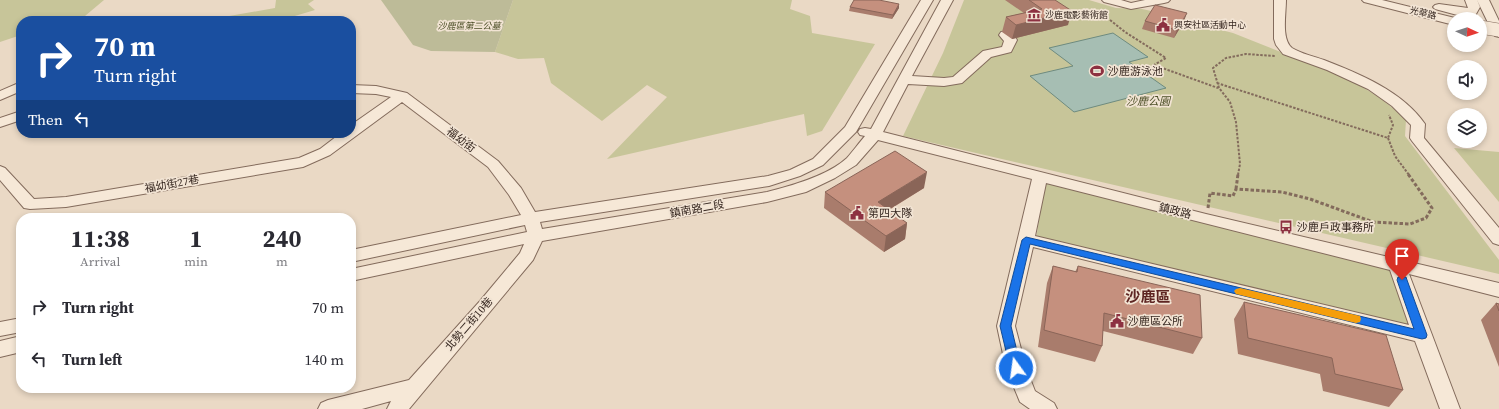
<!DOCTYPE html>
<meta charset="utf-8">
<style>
body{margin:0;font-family:"Source Serif 4","Noto Sans TC",serif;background:#f7f7f7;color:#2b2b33;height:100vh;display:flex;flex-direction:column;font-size:15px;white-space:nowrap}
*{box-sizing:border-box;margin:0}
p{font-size:13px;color:#7c7c81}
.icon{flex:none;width:22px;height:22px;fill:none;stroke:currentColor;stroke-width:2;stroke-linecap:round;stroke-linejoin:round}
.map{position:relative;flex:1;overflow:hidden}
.details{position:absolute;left:16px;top:213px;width:340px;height:180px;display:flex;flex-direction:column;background:#fff;border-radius:16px;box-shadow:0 2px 6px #0003}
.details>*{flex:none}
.top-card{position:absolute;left:16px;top:16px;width:340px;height:122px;border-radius:16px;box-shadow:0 2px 6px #0003;background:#1a4fa0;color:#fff;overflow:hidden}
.needle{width:26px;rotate:93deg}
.fabs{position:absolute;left:1447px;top:12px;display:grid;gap:8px}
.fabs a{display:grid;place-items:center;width:40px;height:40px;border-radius:50%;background:#fff;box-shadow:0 2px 6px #0003;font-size:20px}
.pin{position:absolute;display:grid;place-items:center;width:34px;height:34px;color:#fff;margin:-41px -17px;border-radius:50% 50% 50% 0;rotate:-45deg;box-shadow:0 0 4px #0007}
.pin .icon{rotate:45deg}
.me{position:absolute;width:44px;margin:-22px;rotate:346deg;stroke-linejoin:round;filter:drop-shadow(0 0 3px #0008)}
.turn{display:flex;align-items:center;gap:14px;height:84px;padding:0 12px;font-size:18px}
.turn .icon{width:52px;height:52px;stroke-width:2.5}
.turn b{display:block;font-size:28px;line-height:34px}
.then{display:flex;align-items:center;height:38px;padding:0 12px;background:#0003;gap:8px;font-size:15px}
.eta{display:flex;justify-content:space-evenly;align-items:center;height:68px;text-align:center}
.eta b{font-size:24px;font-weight:700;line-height:28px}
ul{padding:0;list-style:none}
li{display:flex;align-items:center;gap:12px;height:52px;padding:0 12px}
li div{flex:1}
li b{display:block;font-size:15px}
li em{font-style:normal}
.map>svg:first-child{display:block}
</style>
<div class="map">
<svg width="1499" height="409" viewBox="0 0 1499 409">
<rect width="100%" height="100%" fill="#ead9c5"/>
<path fill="#c7c599" d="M 0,0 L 104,0 L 85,16 L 67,21 L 21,21 L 21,35 L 0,42 Z
M 276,0 L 314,0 L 308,4 L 315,10 L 278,21 L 213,21 L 218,18 L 275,8 Z
M 513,0 L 792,0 L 790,9 L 810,16 L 812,33 L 875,44 L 822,131 L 807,136 L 804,114 L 607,159 L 667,97 L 647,85 L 602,121 L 551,83 L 544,58 L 518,59 L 495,52 Z
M 964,0 L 1089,0 L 1116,8 L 1142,9 L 1179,17 L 1194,23 L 1233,33 L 1344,77 C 1368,89 1388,102 1406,120 L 1405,136 L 1499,260 L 1499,274 L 903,136 L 943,53 Z
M 1454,148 L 1499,152 L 1499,202 Z
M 1045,182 L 1392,267 L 1413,329 L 1036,239 Z"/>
<path fill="#bdbb98" d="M 381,0 L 513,0 L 495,52 L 431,51 L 413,45 Z"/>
<path fill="#a6beb3" stroke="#6e8b7f" d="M 1113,33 L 1148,57 L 1129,62 L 1166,88 L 1074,112 L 1030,76 L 1073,66 L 1049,48 Z"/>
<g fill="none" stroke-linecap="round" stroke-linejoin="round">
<g stroke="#836b5c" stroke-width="2">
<path id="minor" d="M 921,0 L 933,0 L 856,132 L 823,165 L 800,176 L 769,186 L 540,222 L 542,229 L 767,192 C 791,186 829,175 847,158 C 853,151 859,143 865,136 L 860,135 L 858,132 L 860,129 L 865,128 L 871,129 L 941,0 L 953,0 L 912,76 L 944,78 L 953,77 L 983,51 L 1002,47 L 1004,41 L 999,35 L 1001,32 C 1008,31 1013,34 1017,40 L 1011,52 L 991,57 L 962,83 L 944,86 L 908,84 L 883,132 L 1206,214 L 1499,283 L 1499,297 L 1409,274 L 1460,409 L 1440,409 L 1415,341 L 1033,247 L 1015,326 L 1026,368 L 1035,391 L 1054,403 L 1057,409 L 1030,409 L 1020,402 L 1006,368 L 997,326 L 1032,179 L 878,140 L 856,165 L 835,178 L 806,192 L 767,202 L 542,241 L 533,260 L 409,409 L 387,409 L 391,401 L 362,409 L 318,409 L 321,403 L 328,400 L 409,380 L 480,301 L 520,253 L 524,244 L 351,281 L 351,269 L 527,232 L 525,225 L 351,262 L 351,250 L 521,215 L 509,195 L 488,167 L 402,102 L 330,155 L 303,167 L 66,207 L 30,209 L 24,208 L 0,180 L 0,166 L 5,168 L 34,199 L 66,197 L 299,158 L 320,149 L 341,133 L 351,133 L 351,125 L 391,97 L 376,94 L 351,93 L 351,85 L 376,86 L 407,93 L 498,161 L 521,188 L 535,212 L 768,176 L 790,170 L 813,159 L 845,127 ZM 1046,183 L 1390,270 L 1409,325 L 1035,236 Z
M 1102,0 L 1121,0 L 1131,3 L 1145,0 L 1170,0 L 1168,2 L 1164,3 L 1131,9 L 1104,2 Z
M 1274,0 L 1286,0 C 1286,14 1281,39 1292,48 C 1302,54 1313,56 1324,60 C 1360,74 1402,91 1425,124 L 1424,138 L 1499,228 L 1499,245 L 1493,243 L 1412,141 L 1410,138 L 1411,125 L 1392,106 L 1368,89 L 1327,70 L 1283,54 L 1276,45 L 1274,39 Z
M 1362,0 L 1382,0 L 1459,19 L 1454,19 L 1454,25 L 1364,2 Z
M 1465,0 L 1477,0 L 1480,7 L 1476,14 L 1461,16 L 1435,9 L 1433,7 L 1435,5 L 1439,4 L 1468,8 Z
M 1477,0 L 1489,0 L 1499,21 L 1499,37 L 1495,36 L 1493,33 Z
M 21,82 L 21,91 L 0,100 L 0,91 Z
M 21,111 L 21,120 L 0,127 L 0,118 Z
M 21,318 L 21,332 L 0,336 L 0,322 Z
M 21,336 L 21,352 L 0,357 L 0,341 Z"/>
</g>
<path stroke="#836b5c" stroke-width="2" stroke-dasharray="2.5 1.5" stroke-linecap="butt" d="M 1110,20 L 1125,32 L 1166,58 L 1154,65 L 1218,88
M 1217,83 L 1388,138 L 1393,125 L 1389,115
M 1388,138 L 1395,156 L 1409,175
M 1238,175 L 1240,164 L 1236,122 L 1230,102 L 1219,88 L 1213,68 L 1226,58 L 1246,54 L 1275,56"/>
<path stroke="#836b5c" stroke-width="3" stroke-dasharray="3.5 2" stroke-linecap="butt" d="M 1236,189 L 1238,174
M 1208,208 L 1210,193 L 1233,196 L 1236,189 L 1282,192 L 1310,199 L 1373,222 L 1410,224 L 1426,218 L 1432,208 L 1408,174"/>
<use href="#minor" fill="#f6e8d7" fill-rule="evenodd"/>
<g stroke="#836b5c" stroke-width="14" stroke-linecap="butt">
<path id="minor-bridge" d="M 1480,27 L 1499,30"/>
</g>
<use href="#minor-bridge" stroke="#f6e8d7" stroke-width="13"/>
</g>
<path fill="#a97c6c" d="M 1005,0 L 1055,0 L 1068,25 L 1012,39 L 1002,32 L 1006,17 L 1024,13 Z
M 850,7 L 899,8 L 892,19 L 849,11 Z
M 1145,21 L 1184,21 L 1174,38 L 1142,29 Z
M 924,188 L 889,210 L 907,223 L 905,239 L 884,252 L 824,208 L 825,192 Z
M 1053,266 L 1075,272 L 1078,266 L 1202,338 L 1193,354 L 1103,331 L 1102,346 L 1095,362 L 1038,347 L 1047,283 Z
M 1244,302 L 1403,390 L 1389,407 L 1323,391 L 1320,374 L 1238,354 L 1234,319 Z
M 1496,303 L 1499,304 L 1499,367 L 1481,320 Z"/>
<path fill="#8a6558" d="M 899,4 L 899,8 L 892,19 L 893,15 Z
M 1072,11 L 1068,25 L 1012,39 L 1016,25 Z
M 1187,13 L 1184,21 L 1174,38 L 1177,30 Z
M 927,172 L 924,188 L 875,218 L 878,202 Z
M 907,223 L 905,239 L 884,252 L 886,236 Z"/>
<path fill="#c5907e" stroke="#8a6558" d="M 854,0 L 879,0 L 899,4 L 893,15 L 850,7 Z
M 1029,0 L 1055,0 L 1072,11 L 1016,25 L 1006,17 L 1042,9 Z
M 1155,5 L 1187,13 L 1177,30 L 1145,21 Z
M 895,151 L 927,172 L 878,202 L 907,223 L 886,236 L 825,192 Z
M 1053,266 L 1077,272 L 1078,266 L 1200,295 L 1202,338 L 1104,313 L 1102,346 L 1044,330 Z
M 1244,302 L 1386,335 L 1403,390 L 1335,374 L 1332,358 L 1248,338 Z
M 1496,303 L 1499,304 L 1499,311 Z"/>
<path fill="#1a73e8" stroke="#114b97" d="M 1026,237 L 1414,329 L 1397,280 L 1398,277 L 1406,277 L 1407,280 L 1427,335 L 1426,338 L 1422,339 L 1030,244 L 1011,326 L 1021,368 L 1020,371 L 1016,373 L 1012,371 L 1010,368 L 1000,326 L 1022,240 Z"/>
<path fill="#f59e0b" d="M 1240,288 L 1356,315 L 1360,316 L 1361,319 L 1360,322 L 1356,323 L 1236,294 L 1234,291 L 1236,289 Z"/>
<defs>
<g id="museum-bare" transform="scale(1.08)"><path d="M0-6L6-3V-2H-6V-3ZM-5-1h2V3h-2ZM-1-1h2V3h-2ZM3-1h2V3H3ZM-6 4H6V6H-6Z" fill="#8d3141" stroke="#f2e4d4" stroke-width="2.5" paint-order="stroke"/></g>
<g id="civic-bare" transform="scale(1.08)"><path d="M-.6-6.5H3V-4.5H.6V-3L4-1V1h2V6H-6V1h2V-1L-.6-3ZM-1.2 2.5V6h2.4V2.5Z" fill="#8d3141" stroke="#f2e4d4" stroke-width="2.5" paint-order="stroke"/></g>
<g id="stadium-bare" transform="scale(1.08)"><path d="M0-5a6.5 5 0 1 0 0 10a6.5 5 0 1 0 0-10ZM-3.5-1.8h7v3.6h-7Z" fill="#8d3141" stroke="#f2e4d4" stroke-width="2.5" paint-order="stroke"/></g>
<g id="bus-bare" transform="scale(1.08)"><path d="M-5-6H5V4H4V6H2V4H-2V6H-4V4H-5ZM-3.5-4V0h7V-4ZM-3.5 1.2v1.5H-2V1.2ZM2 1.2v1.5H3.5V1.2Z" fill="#8d3141" stroke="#f2e4d4" stroke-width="2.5" paint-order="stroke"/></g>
</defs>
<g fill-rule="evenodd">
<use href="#museum-bare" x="1034" y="15"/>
<use href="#civic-bare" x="1163" y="25"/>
<use href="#stadium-bare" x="1097" y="71"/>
<use href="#civic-bare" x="857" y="213"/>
<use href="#bus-bare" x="1286" y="227"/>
<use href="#civic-bare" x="1117" y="321"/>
</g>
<g text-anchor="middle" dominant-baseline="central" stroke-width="3.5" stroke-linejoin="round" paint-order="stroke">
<g font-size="9" fill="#35261f" stroke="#f2e4d4">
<text transform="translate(1423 13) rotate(14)">光華路</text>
</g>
<g font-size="9" fill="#35261f" stroke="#f2e4d4" text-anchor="start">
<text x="1045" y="15">沙鹿電影藝術館</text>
<text x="1174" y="25">興安社區活動中心</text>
</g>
<g font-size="9" font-style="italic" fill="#4c4f27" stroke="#f2e4d4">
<text x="469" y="26">沙鹿區第二公墓</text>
</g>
<g font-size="11" fill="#35261f" stroke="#f2e4d4" text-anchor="start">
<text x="1108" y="71">沙鹿游泳池</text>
<text x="868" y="213">第四大隊</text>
<text x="1297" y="227">沙鹿戶政事務所</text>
<text x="1128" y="321">沙鹿區公所</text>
</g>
<g font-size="11" font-style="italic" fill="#4c4f27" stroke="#f2e4d4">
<text x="1148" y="101">沙鹿公園</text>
</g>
<g font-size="11" fill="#35261f" stroke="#f2e4d4">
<text transform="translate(461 140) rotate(37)">福幼街</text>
<text transform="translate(172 184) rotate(-10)">福幼街27巷</text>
<text transform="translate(697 209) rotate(-10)">鎮南路二段</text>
<text transform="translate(1175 211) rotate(14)">鎮政路</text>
<text transform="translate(469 324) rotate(-49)">北勢二街10巷</text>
</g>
<g font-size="15" font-weight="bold" fill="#5e2522" stroke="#f2e4d4">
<text x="1148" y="296">沙鹿區</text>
</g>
</g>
</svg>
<div class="fabs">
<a><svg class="needle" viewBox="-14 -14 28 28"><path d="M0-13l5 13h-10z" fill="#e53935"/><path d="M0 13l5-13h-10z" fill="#7c7c81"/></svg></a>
<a><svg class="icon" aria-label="sound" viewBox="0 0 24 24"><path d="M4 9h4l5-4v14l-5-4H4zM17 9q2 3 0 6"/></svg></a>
<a><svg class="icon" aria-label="layers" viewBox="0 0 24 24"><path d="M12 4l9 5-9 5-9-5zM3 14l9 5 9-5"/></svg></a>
</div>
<div class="pin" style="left:1402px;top:280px;background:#d93025"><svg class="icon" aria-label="arrive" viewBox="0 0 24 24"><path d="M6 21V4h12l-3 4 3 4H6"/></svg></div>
<svg class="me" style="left:1016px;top:368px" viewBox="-20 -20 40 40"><circle r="17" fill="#1a73e8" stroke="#fff" stroke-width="3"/><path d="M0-11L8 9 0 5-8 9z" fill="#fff"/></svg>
<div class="top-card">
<div class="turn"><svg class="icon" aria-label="right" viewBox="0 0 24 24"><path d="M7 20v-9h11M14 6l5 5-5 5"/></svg><div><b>70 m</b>Turn right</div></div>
<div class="then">Then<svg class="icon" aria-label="left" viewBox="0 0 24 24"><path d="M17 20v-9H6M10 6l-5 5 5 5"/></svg></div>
</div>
<section class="details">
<div class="eta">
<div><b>11:38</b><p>Arrival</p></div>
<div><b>1</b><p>min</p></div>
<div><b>240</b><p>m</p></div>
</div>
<ul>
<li><svg class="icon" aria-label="right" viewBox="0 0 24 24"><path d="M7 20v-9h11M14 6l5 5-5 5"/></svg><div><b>Turn right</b></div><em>70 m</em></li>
<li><svg class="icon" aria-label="left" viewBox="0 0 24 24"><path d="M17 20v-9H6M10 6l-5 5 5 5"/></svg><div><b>Turn left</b></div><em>140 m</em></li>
</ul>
</section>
</div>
